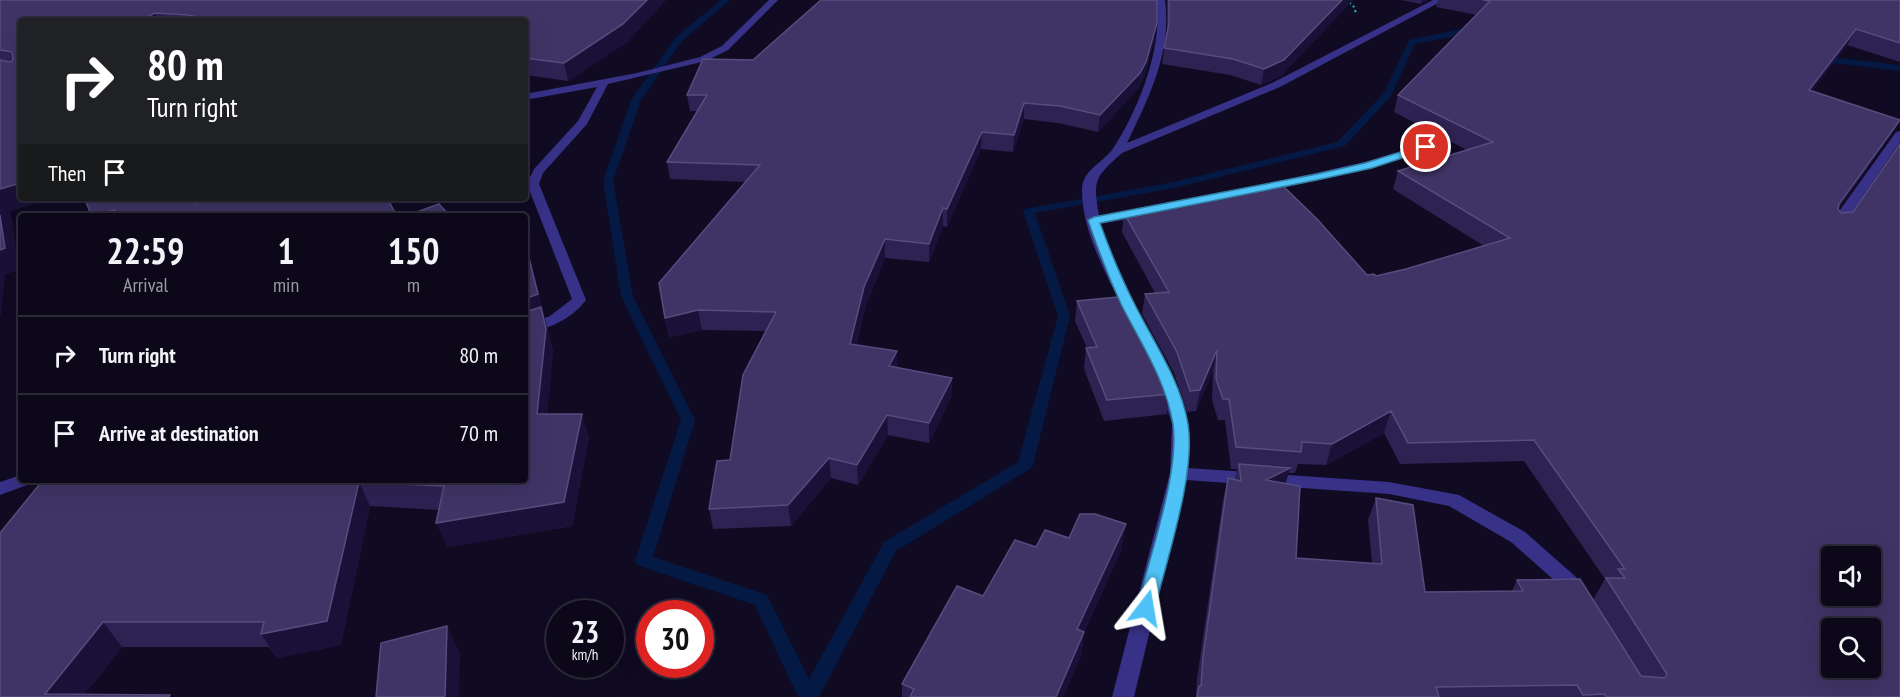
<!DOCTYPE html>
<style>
body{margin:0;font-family:"PT Sans Narrow",sans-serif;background:#151123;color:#f1f3f6;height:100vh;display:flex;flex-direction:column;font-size:22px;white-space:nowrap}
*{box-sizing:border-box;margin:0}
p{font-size:20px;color:#9a9aa2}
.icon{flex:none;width:33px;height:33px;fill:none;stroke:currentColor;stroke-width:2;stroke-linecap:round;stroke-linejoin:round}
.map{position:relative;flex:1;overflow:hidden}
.details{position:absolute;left:18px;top:213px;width:510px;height:270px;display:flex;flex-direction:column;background:#0c081a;border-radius:6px;box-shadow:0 6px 24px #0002,0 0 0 2px #2c2939}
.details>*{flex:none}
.top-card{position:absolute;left:18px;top:18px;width:510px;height:183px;border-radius:6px;box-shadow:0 6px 24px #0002,0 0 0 2px #2c2939;background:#202124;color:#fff;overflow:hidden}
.buttons{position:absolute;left:1821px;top:546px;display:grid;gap:12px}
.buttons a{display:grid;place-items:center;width:60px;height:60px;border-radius:6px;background:#0c081a;box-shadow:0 6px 24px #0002,0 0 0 2px #2c2939;font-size:30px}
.speed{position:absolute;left:546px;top:600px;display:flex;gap:12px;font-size:30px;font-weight:700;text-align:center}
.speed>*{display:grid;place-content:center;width:78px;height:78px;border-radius:50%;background:#0c081a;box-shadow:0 6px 24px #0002,0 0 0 2px #2c2939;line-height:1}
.speed small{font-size:15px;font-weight:400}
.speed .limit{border:9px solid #d22;background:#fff;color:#111}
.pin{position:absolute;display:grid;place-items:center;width:51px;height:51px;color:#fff;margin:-26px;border:3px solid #fff;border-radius:50%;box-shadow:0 2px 6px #0007}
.me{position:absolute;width:66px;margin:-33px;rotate:14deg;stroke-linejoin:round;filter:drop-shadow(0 0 4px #0008)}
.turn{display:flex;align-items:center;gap:21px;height:126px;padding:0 30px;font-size:27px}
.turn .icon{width:78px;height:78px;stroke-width:2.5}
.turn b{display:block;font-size:42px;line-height:51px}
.then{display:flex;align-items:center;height:57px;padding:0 30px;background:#0003;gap:12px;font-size:22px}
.eta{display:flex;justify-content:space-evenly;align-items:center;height:102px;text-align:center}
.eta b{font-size:36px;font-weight:800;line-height:42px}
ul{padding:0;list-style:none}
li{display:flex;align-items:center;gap:18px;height:78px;padding:0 30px;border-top:2px solid #2c2939}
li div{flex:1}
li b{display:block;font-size:22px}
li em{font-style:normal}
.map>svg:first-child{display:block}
</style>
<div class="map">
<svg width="1900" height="697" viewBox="0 0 1900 697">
<rect width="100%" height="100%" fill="#100b23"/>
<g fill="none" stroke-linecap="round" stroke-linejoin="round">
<path fill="#041943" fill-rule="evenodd" d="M 721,0 L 730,0 L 682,41 L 641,100 L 613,181 L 633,296 L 695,420 L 653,557 L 767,595 L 809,679 L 884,542 L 1018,462 L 1058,316 L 1023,211 L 1025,209 L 1174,182 L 1337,142 L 1384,93 L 1409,40 L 1461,29 L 1480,34 L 1476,37 L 1461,35 L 1415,44 L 1391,96 L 1345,146 L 1174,188 L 1035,213 L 1070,316 L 1033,465 L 1030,469 L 896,551 L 819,697 L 798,697 L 755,605 L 637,565 L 635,560 L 681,420 L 621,296 L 603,181 L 631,100 L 676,37 Z
M 1819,56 L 1900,65 L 1900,71 L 1816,61 L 1815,59 Z"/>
<path stroke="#22beba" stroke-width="2" stroke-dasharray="2 3" stroke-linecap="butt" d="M 1345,0 L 1353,5 L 1356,13"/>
<path fill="#373187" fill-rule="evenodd" d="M 769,0 L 778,0 L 728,50 L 706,61 L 608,84 L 587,124 L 543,173 L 539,184 L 586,300 C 571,320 549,328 525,334 L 525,326 L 550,316 L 572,299 L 527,184 L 534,169 L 578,121 L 597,87 L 525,100 L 525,94 L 637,73 L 700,57 L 722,46 Z
M 1157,0 L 1165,0 C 1172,52 1149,97 1127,143 L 1272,83 L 1433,0 L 1444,0 L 1280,87 L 1122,153 C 1094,178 1093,180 1099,216 L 1144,208 L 1150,212 L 1144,216 L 1100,224 L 1113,257 L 1140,315 L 1133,319 L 1126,315 C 1108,277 1082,233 1082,190 C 1082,169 1105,162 1114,147 C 1140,106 1162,49 1157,0 Z
M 1900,131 L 1900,142 L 1840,230 L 1830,230 L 1829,227 L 1830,224 L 1896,132 Z
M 1426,144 L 1430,145 L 1430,149 L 1372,167 L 1261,193 L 1255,189 L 1261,185 L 1365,162 Z
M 1153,347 L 1158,349 L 1172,374 L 1188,424 L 1188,468 L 1389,482 L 1459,495 L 1525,532 L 1576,577 L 1587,594 L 1584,599 L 1577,602 L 1570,599 L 1562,587 L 1511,542 L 1449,506 L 1389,494 L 1186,480 L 1134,697 L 1112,697 L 1170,473 L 1172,424 L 1156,374 L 1145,352 Z
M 21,475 L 21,480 L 33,480 L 30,484 L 0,495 L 0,482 Z"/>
</g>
<path fill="#2e2253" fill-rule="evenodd" d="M 0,0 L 666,0 L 627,42 L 568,81 L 525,75 L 525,21 L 21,21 L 21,198 L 52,198 L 10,211 L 19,270 L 5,274 L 0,318 Z
M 1167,0 L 1353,0 L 1281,76 L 1261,85 L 1230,75 L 1162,64 L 1167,32 Z
M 1401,0 L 1428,0 L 1421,4 Z
M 1438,0 L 1900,0 L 1900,62 L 1847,45 L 1812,91 L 1900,120 L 1889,138 L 1838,209 L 1900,697 L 1196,697 L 1197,679 L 1223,500 L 1228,478 L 1235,480 L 1237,469 L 1231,469 L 1225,420 L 1218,420 L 1212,400 L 1213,371 L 1196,411 L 1187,412 L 1174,373 L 1142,314 L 1145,294 L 1155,293 L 1122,232 L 1124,213 L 1367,275 L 1376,276 L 1406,269 L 1484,246 L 1393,189 L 1398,171 L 1467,150 L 1394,112 L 1398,95 L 1477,15 L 1436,7 ZM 1384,433 L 1400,464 L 1524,461 L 1605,579 L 1593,600 L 1517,580 L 1512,591 L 1425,592 L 1376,498 L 1368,520 L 1372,563 L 1296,558 L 1285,484 L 1288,473 L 1295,473 L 1298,464 L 1326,465 Z
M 1155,38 L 1144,77 L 1138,89 L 1098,132 L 1058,123 L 1024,119 L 1013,152 L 981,149 L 947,227 L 943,226 L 929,262 L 885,258 L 866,305 L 856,345 L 897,351 L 897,367 L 952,378 L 951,397 L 929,443 L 888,435 L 858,485 L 831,478 L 791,526 L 713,529 L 709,509 L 730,460 L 766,331 L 702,330 L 669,337 L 665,318 L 746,182 L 670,179 L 667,162 L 698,111 L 690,111 L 687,95 L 753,60 Z
M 530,259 L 553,351 L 547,414 L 589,437 L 572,526 L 447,547 L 439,510 L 370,506 L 341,645 L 277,658 L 269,647 L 122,647 L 85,694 L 0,697 L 43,480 L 525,480 Z
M 1077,301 L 1170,394 L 1167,414 L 1104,421 L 1084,369 L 1086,348 L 1087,348 L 1075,321 Z
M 1069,538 L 1122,548 L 1084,632 L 1081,656 L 1063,697 L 902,697 L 902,684 L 983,596 L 1036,547 Z"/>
<path fill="#1a1138" d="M 647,0 L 666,0 L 627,42 L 568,81 L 564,63 Z
M 1342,0 L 1353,0 L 1281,76 L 1261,85 L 1264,69 Z
M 1422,0 L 1428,0 L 1421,4 Z
M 155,13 L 158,21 L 139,21 Z
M 1157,23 L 1155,38 L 1144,77 L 1138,89 L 1098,132 L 1100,115 Z
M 1856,29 L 1847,45 L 1800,107 L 1809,90 Z
M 1024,103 L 1024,119 L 1013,152 L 1014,135 Z
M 1900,120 L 1889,138 L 1828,223 L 1839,204 Z
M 982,132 L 981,149 L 947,227 L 947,209 Z
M 21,183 L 21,198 L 52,198 L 10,211 L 19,270 L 5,274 L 0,318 L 0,189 Z
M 201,198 L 232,198 L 195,203 Z
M 943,208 L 943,226 L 929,262 L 929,244 Z
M 115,210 L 118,216 L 95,216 Z
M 885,239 L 885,258 L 866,305 L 851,363 L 850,344 L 864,287 Z
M 525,242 L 553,351 L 545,437 L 537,414 L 525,324 Z
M 698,310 L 702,330 L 669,337 L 665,318 Z
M 1217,350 L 1213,371 L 1196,411 L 1200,390 Z
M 897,351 L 897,370 L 889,366 Z
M 952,378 L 951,397 L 929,443 L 929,423 Z
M 1391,411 L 1384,433 L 1326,465 L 1332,444 Z
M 582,414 L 589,437 L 572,526 L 447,547 L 436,523 Z
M 887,415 L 888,435 L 858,485 L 857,465 Z
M 829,458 L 831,478 L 791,526 L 788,505 Z
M 1290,468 L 1284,489 L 1266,480 Z
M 359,482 L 370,506 L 341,645 L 277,658 L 261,634 Z
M 1126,524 L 1122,548 L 1074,653 L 1077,629 Z
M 103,622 L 122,647 L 83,697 L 45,694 Z
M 447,626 L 460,653 L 459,697 L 445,697 Z
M 1084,632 L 1081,656 L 1063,697 L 1056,697 Z"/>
<path fill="#3f3465" stroke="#574c7e" stroke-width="1.5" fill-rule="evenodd" d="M 0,0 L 647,0 L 623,24 L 564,63 L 525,58 L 525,21 L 217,21 L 188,15 L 155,13 L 139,21 L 21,21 L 21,183 L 0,189 L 0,60 L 10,62 L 13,60 L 12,52 L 0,50 Z
M 821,0 L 1157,0 L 1157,23 L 1146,62 L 1140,73 L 1100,115 L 1060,106 L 1024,103 L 1014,135 L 982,132 L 947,209 L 943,208 L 929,244 L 885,239 L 864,287 L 850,344 L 897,351 L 889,366 L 952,378 L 929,423 L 887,415 L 857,465 L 829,458 L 788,505 L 709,509 L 717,461 L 730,460 L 743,375 L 776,312 L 698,310 L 665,318 L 659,283 L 760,165 L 667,162 L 707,95 L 687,95 L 703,59 L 753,60 Z
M 1169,0 L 1342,0 L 1284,60 L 1264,69 L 1233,59 L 1164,48 L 1169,23 Z
M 1483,0 L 1900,0 L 1900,43 L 1856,29 L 1809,90 L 1900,120 L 1839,204 L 1838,209 L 1841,213 L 1853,212 L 1900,144 L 1900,697 L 1606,697 L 1605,694 L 1583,695 L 1577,685 L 1436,687 L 1439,697 L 1197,697 L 1199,686 L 1201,686 L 1203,657 L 1228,478 L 1241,481 L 1239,464 L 1290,468 L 1266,480 L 1300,486 L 1296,558 L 1382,564 L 1376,498 L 1413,505 L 1425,592 L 1523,591 L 1517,580 L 1580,579 L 1641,676 L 1665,678 L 1667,674 L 1606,578 L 1625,578 L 1618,569 L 1625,569 L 1534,440 L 1408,443 L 1391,411 L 1332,444 L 1302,442 L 1301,452 L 1236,447 L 1229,399 L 1223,399 L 1216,379 L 1217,350 L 1200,390 L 1190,391 L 1177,352 L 1145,294 L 1169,292 L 1124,213 L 1281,184 L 1317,219 L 1367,275 L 1374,274 L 1376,276 L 1406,269 L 1510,238 L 1398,171 L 1493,142 L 1398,95 L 1490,1 ZM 1832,556 L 1870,556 L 1870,596 L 1832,596 ZM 1832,628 L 1870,628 L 1870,668 L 1832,668 Z
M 84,198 L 201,198 L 195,203 L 216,198 L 387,198 L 397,216 L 117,216 L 115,210 L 92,216 Z
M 439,204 L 450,216 L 406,216 Z
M 0,215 L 5,248 L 0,250 Z
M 525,242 L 538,294 L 525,299 Z
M 1128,296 L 1157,355 L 1170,394 L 1107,400 L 1086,348 L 1097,347 L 1077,301 Z
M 541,307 L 546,329 L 537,414 L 582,414 L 564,502 L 436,523 L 444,486 L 359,482 L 327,621 L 261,634 L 264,622 L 103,622 L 45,694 L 170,695 L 169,697 L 0,697 L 0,533 L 43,480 L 525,480 L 525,312 Z
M 1080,514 L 1095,514 L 1126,524 L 1077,629 L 1084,632 L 1056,697 L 910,697 L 914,689 L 902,684 L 957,586 L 983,596 L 1015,540 L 1036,547 L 1045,530 L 1069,538 Z
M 447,626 L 445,697 L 376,697 L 381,643 Z"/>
<path fill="#4fc3f7" stroke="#337fa1" stroke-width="1.5" d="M 1426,144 L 1431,147 L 1430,149 L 1372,168 L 1317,180 L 1100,223 C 1110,251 1122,280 1136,307 C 1155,344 1181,382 1188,424 C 1196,473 1167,558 1155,608 L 1152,613 L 1146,615 L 1139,613 L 1137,608 C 1149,558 1180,472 1173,424 C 1166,381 1141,343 1122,306 C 1109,278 1098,250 1088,220 L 1094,217 L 1317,174 L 1365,163 Z"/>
</svg>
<div class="buttons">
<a><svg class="icon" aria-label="sound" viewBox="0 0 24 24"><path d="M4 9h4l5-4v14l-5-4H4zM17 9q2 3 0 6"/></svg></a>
<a><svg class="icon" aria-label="search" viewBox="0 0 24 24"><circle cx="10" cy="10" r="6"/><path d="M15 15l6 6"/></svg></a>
</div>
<div class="speed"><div>23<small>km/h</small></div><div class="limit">30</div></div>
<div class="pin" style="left:1426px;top:147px;background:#d93025"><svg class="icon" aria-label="arrive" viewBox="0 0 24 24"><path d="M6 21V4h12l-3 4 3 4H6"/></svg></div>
<svg class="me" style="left:1146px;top:608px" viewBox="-20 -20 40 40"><path d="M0-17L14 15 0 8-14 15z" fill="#4fc3f7" stroke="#fff" stroke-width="4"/></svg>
<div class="top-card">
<div class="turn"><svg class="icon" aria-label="right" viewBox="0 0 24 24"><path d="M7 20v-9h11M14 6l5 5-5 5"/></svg><div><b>80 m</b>Turn right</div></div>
<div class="then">Then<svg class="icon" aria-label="arrive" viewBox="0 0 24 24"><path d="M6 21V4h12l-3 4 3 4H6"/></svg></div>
</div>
<section class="details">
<div class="eta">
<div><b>22:59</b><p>Arrival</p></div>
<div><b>1</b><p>min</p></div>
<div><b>150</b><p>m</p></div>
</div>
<ul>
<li><svg class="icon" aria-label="right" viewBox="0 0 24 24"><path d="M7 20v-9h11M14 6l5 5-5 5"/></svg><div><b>Turn right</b></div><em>80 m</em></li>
<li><svg class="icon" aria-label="arrive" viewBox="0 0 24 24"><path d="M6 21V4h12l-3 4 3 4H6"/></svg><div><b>Arrive at destination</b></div><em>70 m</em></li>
</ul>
</section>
</div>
